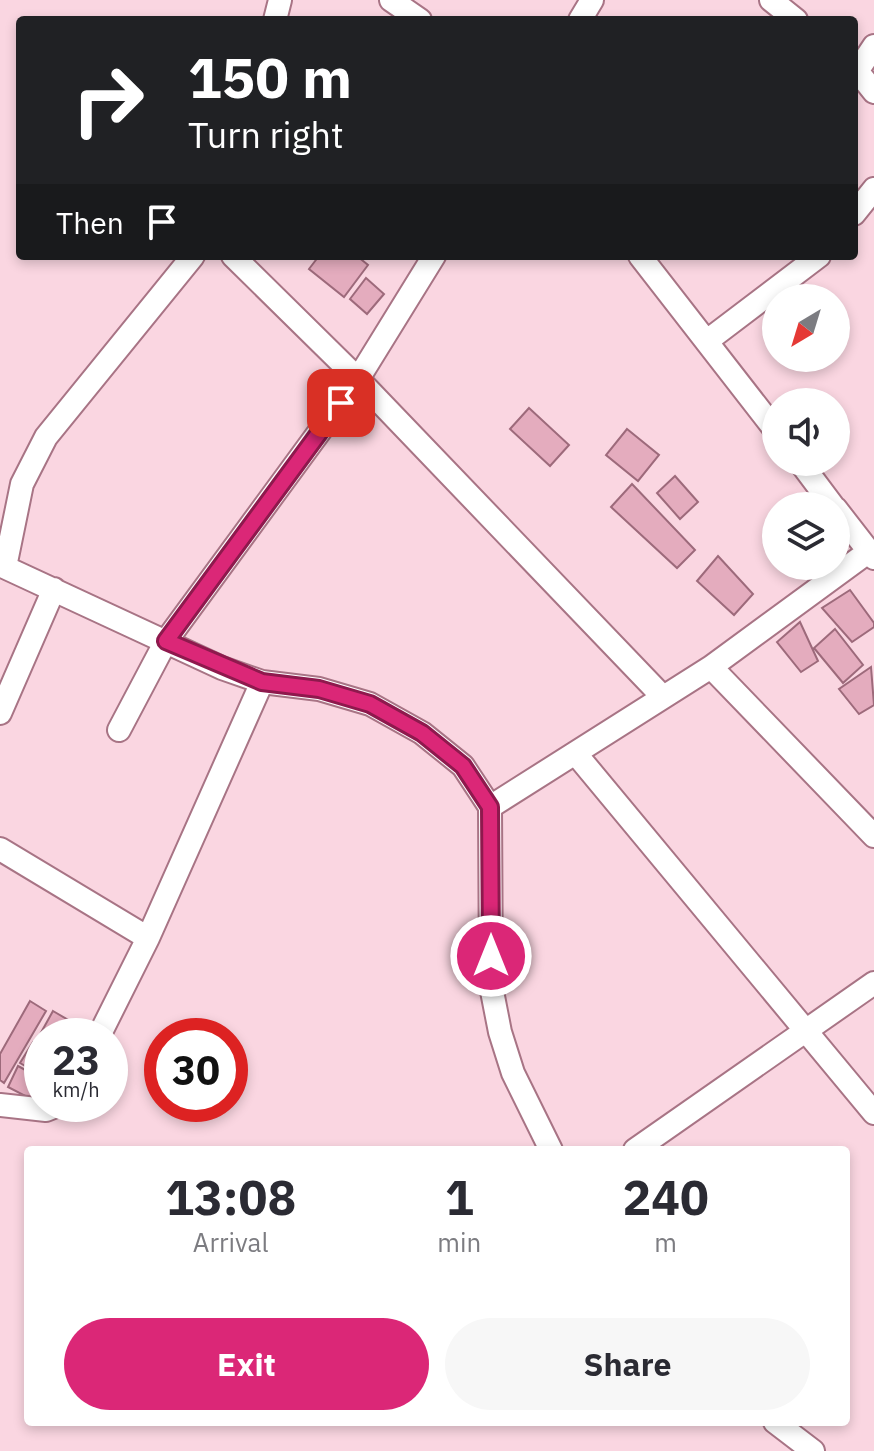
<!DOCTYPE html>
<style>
body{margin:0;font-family:"IBM Plex Sans",sans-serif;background:#f7f7f7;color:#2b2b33;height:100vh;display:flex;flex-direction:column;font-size:30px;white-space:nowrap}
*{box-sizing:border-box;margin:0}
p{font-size:26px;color:#7c7c81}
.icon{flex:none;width:44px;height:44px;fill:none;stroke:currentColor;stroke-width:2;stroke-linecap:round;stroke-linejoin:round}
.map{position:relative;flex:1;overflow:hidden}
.panel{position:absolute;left:24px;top:1146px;width:826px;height:280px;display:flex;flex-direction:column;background:#fff;border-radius:8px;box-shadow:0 4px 12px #0003}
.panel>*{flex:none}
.hud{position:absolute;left:16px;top:16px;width:842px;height:244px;border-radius:8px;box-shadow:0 4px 12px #0003;background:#202124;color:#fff;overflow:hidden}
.needle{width:52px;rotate:218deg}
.buttons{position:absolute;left:762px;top:284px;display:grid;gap:16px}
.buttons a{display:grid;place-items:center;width:88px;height:88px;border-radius:50%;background:#fff;box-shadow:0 4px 12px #0003;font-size:40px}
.speed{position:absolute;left:24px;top:1018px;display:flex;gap:16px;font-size:40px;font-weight:700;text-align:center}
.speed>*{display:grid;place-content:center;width:104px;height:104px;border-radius:50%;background:#fff;box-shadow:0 4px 12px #0003;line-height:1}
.speed small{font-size:20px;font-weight:400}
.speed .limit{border:12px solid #d22;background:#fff;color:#111}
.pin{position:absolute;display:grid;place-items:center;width:68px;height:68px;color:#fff;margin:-34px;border-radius:16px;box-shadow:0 4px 12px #0006}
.me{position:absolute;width:88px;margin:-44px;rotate:0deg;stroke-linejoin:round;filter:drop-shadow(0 0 6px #0008)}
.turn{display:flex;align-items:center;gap:28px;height:168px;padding:0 40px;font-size:36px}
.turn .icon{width:104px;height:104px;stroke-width:2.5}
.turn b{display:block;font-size:56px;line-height:68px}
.then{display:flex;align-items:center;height:76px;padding:0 40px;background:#0003;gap:16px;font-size:30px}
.eta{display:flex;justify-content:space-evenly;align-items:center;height:136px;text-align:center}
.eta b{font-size:48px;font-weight:700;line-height:56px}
.primary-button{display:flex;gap:16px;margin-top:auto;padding:16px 40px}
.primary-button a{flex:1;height:92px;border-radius:48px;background:#db2777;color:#fff;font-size:32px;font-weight:700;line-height:92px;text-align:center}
.primary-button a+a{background:#f7f7f7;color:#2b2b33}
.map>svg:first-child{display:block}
</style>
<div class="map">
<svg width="874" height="1451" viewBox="0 0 874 1451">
<rect width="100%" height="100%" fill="#fad6e1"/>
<path fill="#e4acbe" stroke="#9d6a7b" stroke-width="2" d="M 319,256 L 346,259 L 357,256 L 368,265 L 344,297 L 309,269 Z
M 366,278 L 384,294 L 367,314 L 350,299 Z
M 529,408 L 569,445 L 550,466 L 510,429 Z
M 627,429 L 659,455 L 638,481 L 606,455 Z
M 675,476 L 698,502 L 680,519 L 657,493 Z
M 632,484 L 695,550 L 677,568 L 611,507 Z
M 718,556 L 753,594 L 734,615 L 697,581 Z
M 850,590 L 874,623 L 874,627 L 852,642 L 822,608 Z
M 800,622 L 818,661 L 801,672 L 777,642 Z
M 835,629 L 863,665 L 843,683 L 814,648 Z
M 871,667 L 874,705 L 859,714 L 839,689 Z
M 30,1001 L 46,1011 L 4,1083 L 0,1080 L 0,1054 Z
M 53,1011 L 94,1035 L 94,1036 L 38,1038 Z
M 33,1042 L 42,1047 L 41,1075 L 20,1063 Z
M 18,1066 L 42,1079 L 31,1099 L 8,1087 Z"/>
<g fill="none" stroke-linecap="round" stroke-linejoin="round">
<g stroke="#a87485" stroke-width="26">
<path id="street" d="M 391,0 L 420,20
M 771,0 L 796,20
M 275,20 L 280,0
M 580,20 L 592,0
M 854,67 L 874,92
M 858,70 L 874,46
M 854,214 L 874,189
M 233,256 L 358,379 L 662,696
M 640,256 L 776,431
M 707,341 L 819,256
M 800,462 L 833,506
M 836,509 L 874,558
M 0,565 L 222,668 L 262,682 L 319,689 L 370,704 L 422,733 L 463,766 L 490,807 L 491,986 L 500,1032 L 513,1073 L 551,1150
M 5,567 L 22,484 L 46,437 L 193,256
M 711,667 L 874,836
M 0,713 L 54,589
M 119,730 L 166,641 L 358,379 L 434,256
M 576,754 L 874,1113
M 490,807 L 711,667 L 868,552
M 0,849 L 148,938
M 99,1036 L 148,938 L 262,682
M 0,1105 L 46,1110 L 61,1104
M 635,1150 L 874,983
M 775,1422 L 813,1451"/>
</g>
<use href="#street" stroke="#fff" stroke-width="22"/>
</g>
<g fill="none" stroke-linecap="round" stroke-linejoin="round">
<g stroke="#8e194d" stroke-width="20">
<path id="route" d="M 341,403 L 166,641 L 262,682 L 319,689 L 370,704 L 422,733 L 463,766 L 490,807 L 491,956"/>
</g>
<use href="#route" stroke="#db2777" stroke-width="14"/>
</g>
</svg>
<div class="buttons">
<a><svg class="needle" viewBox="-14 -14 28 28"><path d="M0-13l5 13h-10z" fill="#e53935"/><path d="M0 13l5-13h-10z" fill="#7c7c81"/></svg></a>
<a><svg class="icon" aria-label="sound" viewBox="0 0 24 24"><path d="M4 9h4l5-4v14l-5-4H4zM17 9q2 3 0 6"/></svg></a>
<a><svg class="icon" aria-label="layers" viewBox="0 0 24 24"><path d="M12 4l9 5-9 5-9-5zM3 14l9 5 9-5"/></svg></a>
</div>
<div class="speed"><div>23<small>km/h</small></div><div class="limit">30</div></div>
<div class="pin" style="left:341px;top:403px;background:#d93025"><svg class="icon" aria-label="arrive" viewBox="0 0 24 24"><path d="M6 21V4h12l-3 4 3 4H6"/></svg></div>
<svg class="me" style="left:491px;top:956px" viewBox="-20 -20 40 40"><circle r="17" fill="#db2777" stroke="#fff" stroke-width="3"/><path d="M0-11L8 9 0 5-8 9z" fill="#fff"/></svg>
<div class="hud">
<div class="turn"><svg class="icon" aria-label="right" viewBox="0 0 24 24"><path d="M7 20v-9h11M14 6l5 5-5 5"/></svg><div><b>150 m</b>Turn right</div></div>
<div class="then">Then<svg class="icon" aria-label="arrive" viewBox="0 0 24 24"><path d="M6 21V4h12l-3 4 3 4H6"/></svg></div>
</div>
<section class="panel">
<div class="eta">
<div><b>13:08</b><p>Arrival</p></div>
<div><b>1</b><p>min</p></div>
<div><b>240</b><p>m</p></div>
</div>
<div class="primary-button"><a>Exit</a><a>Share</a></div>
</section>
</div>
